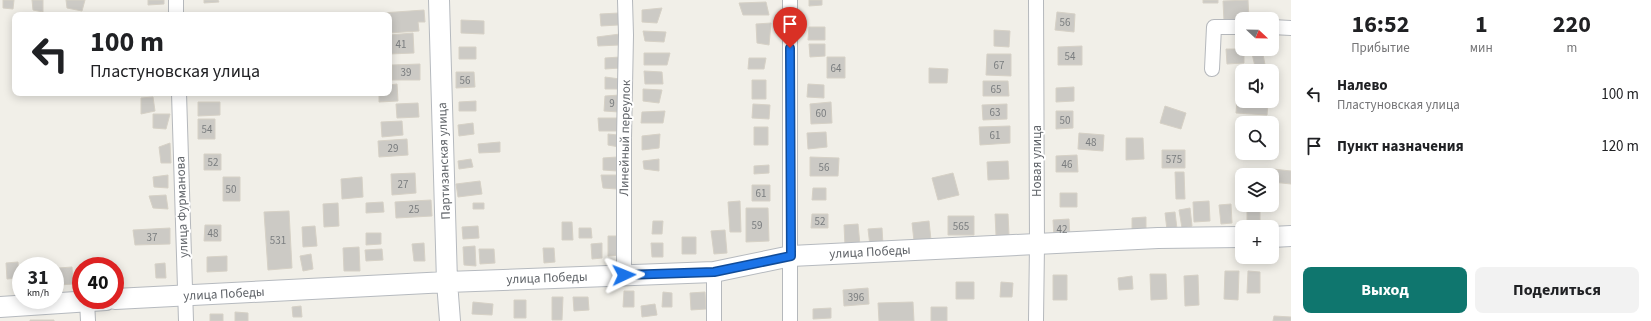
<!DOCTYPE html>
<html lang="ru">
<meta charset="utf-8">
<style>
body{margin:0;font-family:"Source Sans 3",sans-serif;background:#f2f2f2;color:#202124;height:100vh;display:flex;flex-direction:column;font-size:15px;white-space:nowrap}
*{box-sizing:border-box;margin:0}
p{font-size:13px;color:#757577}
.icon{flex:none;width:22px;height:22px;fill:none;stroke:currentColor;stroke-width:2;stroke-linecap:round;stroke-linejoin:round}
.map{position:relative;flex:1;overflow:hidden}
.sheet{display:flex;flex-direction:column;background:#fff;width:360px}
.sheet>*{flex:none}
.hud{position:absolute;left:12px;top:12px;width:380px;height:84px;border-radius:8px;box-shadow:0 2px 10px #0003;background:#fff;color:#202124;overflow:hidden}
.needle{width:26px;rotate:112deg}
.buttons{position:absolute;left:1235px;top:12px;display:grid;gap:8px}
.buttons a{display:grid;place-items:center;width:44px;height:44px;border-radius:8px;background:#fff;box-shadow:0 2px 10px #0003;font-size:20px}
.speed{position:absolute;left:12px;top:257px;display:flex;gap:8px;font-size:20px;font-weight:700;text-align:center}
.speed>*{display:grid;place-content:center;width:52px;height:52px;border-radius:50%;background:#fff;box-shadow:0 2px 10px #0003;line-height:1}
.speed small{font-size:10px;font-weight:400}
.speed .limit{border:6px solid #d22;background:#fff;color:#111}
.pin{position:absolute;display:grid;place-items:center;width:34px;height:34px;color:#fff;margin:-41px -17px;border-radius:50% 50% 50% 0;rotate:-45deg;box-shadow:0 0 4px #0007}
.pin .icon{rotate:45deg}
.me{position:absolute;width:44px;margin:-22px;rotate:88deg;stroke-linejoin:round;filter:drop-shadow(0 0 3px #0008)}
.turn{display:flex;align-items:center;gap:14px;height:84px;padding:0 12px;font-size:18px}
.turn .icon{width:52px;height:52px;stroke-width:2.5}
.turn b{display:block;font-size:28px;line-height:34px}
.eta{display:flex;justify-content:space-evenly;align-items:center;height:68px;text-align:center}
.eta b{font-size:24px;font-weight:700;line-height:28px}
.cta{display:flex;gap:8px;margin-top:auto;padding:8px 12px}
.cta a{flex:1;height:46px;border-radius:8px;background:#0f766e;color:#fff;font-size:16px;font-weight:700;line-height:46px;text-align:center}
.cta a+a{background:#f2f2f2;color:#202124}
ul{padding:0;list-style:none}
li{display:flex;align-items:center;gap:12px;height:52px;padding:0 12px}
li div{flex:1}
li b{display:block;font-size:15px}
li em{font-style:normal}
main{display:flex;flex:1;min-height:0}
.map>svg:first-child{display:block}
</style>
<main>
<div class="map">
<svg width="1291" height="321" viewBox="0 0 1291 321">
<rect width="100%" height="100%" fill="#f1efe8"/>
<path fill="#cccac5" stroke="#d6d1c6" d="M 3,0 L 14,0 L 13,9 L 3,8 Z
M 32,0 L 43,0 L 43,12 L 33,10 Z
M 66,0 L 85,0 L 82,11 L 67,8 Z
M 148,0 L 164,0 L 164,4 L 148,5 Z
M 204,0 L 218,0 L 219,2 L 204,3 Z
M 809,0 L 822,0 L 822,5 L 809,6 Z
M 1203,0 L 1218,0 L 1218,3 L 1203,3 Z
M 1248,0 L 1249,19 L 1224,21 L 1223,1 Z
M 766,2 L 769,15 L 743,15 L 739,3 Z
M 662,8 L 657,23 L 642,22 L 642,10 Z
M 424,10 L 425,22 L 418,22 L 419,31 L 389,33 L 389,15 L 382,15 L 382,13 Z
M 1057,12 L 1075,14 L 1074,32 L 1055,30 Z
M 619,13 L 618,25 L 601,26 L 600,14 Z
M 461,20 L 484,21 L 484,34 L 461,33 Z
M 771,23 L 769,45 L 757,43 L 756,24 Z
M 809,27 L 825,27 L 825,40 L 808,40 Z
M 994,30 L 1010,31 L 1009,47 L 994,46 Z
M 643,31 L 666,32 L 664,42 L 645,41 Z
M 413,33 L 414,53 L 389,54 L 389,35 Z
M 620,34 L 619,45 L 598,46 L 597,37 Z
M 809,44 L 825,44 L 825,56 L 810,57 Z
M 1082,46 L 1082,65 L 1058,65 L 1058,47 Z
M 459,47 L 476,47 L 476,59 L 459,59 Z
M 1226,49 L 1244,49 L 1244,63 L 1227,64 Z
M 1251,49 L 1262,49 L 1266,70 L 1256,71 Z
M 644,53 L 670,53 L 667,65 L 644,65 Z
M 987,54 L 1011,54 L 1011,76 L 986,75 Z
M 620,57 L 620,68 L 605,69 L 605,58 Z
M 827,57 L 845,57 L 845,78 L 827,78 Z
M 749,58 L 766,58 L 764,69 L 748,69 Z
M 420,64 L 420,80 L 392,80 L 392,65 Z
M 929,68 L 948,69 L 947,83 L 929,83 Z
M 644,71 L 662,72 L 663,84 L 645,84 Z
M 456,72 L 474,72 L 475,87 L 456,88 Z
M 605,77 L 620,79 L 620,89 L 605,89 Z
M 752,80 L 766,80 L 766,99 L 752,99 Z
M 983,81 L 1008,81 L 1009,96 L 983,96 Z
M 397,84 L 398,101 L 379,102 L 379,93 L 389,93 L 389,85 Z
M 808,84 L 824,85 L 824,98 L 807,97 Z
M 1074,87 L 1074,101 L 1056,102 L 1056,88 Z
M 643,89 L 662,90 L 659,103 L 643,101 Z
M 199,93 L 215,93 L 215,94 L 199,94 Z
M 620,95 L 619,112 L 604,111 L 605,96 Z
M 153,97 L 155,111 L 141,114 L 141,98 Z
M 476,101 L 476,111 L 459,111 L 459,102 Z
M 1237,101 L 1268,104 L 1267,115 L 1236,113 Z
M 198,102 L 220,102 L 220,115 L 198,116 Z
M 831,102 L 832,123 L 811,124 L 810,104 Z
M 418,103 L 419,117 L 397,118 L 396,104 Z
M 753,104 L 770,105 L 769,119 L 752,118 Z
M 1007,104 L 1007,119 L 983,120 L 982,105 Z
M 1165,106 L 1186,113 L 1181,129 L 1160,123 Z
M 665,111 L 663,123 L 641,123 L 642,112 Z
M 1056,111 L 1073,111 L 1073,128 L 1056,129 Z
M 153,114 L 170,114 L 166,129 L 153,128 Z
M 598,118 L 617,118 L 618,131 L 599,131 Z
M 198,119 L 215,119 L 215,139 L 198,139 Z
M 402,121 L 403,135 L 382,137 L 381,122 Z
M 473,123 L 474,134 L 459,136 L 458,125 Z
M 1010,126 L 1010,143 L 980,145 L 979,127 Z
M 754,127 L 768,127 L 768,145 L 754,145 Z
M 826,132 L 827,147 L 808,149 L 807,133 Z
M 1079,133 L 1104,135 L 1103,151 L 1078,149 Z
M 608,134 L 618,135 L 619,147 L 608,145 Z
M 660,134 L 659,148 L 642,150 L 642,136 Z
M 1126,138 L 1143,138 L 1144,159 L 1126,160 Z
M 407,139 L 408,155 L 379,157 L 378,141 Z
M 500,142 L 500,152 L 479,153 L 478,144 Z
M 170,143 L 171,163 L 161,163 L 159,147 Z
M 1162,150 L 1185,150 L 1185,168 L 1162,168 Z
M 204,154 L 221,154 L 221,170 L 204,170 Z
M 1077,155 L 1078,172 L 1056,172 L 1056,156 Z
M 617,157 L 617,171 L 603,170 L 603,158 Z
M 810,157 L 839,158 L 838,176 L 810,176 Z
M 471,159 L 473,167 L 459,169 L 458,161 Z
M 659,159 L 659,171 L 644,169 L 643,161 Z
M 1008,161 L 1009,179 L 988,180 L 987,162 Z
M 769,165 L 769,173 L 754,174 L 754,166 Z
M 1273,169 L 1291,171 L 1291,184 L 1272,182 Z
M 1175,172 L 1184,172 L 1185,199 L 1176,199 Z
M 415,173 L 416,193 L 392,195 L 391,174 Z
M 953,173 L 959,195 L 938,200 L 932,178 Z
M 168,175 L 168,188 L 154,187 L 153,177 Z
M 601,175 L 617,175 L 617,189 L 603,188 Z
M 223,177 L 240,177 L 240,201 L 223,201 Z
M 362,177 L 363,197 L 342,199 L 341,179 Z
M 480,181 L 482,194 L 458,197 L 456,184 Z
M 752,185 L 770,185 L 770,201 L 752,201 Z
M 813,188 L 826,188 L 826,200 L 812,200 Z
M 1060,193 L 1077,193 L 1077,207 L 1060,207 Z
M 166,195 L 168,209 L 153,208 L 149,196 Z
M 431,200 L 432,216 L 396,218 L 395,202 Z
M 740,201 L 741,232 L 730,232 L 728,202 Z
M 1209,201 L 1210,221 L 1194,222 L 1193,202 Z
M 383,202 L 384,212 L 366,213 L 366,203 Z
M 338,203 L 339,226 L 324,227 L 323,204 Z
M 473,203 L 484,203 L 484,209 L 473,209 Z
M 1231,204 L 1232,223 L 1221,224 L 1219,205 Z
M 746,208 L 768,208 L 769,241 L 746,242 Z
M 1190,208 L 1192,226 L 1182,228 L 1179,210 Z
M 1247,209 L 1260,209 L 1260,226 L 1247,226 Z
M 289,211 L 292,268 L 268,270 L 264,212 Z
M 1175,212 L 1177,229 L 1167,230 L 1165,213 Z
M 812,214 L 828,214 L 828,228 L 811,228 Z
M 995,214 L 1008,214 L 1009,235 L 996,235 Z
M 948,216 L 974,216 L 974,235 L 948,235 Z
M 1146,217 L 1146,234 L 1132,234 L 1132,218 Z
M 1069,219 L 1070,238 L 1054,238 L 1053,220 Z
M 653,221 L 663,221 L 662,234 L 652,234 Z
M 929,221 L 931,240 L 914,241 L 912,223 Z
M 562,222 L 572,222 L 573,240 L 562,240 Z
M 858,224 L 860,245 L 845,246 L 844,225 Z
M 205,225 L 221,225 L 221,241 L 204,241 Z
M 315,226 L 317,246 L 303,247 L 302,227 Z
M 478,226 L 479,238 L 463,239 L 462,227 Z
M 170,228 L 170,244 L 135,245 L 133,230 Z
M 579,228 L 591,228 L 592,238 L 579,238 Z
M 882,228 L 883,245 L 870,246 L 868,229 Z
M 725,230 L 727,253 L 714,254 L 711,231 Z
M 366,233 L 381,233 L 381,244 L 366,245 Z
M 608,236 L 620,236 L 620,255 L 608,256 Z
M 682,237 L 696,237 L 696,254 L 682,254 Z
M 424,243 L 425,261 L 414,261 L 412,244 Z
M 602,243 L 602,258 L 592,259 L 591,244 Z
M 651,243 L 663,243 L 663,257 L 652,257 Z
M 475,246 L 476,266 L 464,265 L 463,247 Z
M 359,247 L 360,271 L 344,271 L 343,248 Z
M 543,248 L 554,248 L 555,262 L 544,263 Z
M 382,249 L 383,260 L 366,261 L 365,250 Z
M 479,249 L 494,249 L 495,263 L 480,264 Z
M 311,254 L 313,269 L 303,271 L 300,256 Z
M 227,256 L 227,271 L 207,272 L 207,257 Z
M 18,262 L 19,278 L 7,279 L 6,263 Z
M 165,263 L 166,278 L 156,278 L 155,264 Z
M 72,267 L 73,284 L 60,285 L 59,268 Z
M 1225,271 L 1239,271 L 1238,300 L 1224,299 Z
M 1248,271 L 1260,272 L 1260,293 L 1247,293 Z
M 1150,274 L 1166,274 L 1167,299 L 1151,300 Z
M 1053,275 L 1067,275 L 1067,300 L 1053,300 Z
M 1198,275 L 1199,305 L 1185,306 L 1184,276 Z
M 1132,276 L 1133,289 L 1119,290 L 1118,278 Z
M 956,282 L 974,282 L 974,299 L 956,299 Z
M 1001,282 L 1013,283 L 1012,297 L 1000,297 Z
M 868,288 L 869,304 L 844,306 L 843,290 Z
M 624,291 L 634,291 L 634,307 L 623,307 Z
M 663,292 L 672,293 L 672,307 L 662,307 Z
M 705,292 L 706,309 L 691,310 L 690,293 Z
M 552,297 L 563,297 L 562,320 L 552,320 Z
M 573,297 L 588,297 L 589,310 L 574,311 Z
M 514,300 L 526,300 L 526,318 L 514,318 Z
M 473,302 L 493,304 L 492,315 L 472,314 Z
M 913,302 L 914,321 L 879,321 L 878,303 Z
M 655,304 L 657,315 L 642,317 L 641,306 Z
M 301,306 L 302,317 L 293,317 L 292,307 Z
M 931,307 L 947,307 L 947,321 L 931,321 Z
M 831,308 L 831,318 L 813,319 L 813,309 Z
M 235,312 L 248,313 L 248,321 L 235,321 Z
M 210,314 L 223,314 L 223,321 L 210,321 Z
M 1274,316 L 1291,317 L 1291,321 L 1273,321 Z
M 30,320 L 54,320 L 54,321 L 30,321 Z"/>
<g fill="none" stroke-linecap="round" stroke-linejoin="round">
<g stroke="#b5b8bc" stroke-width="16">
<path id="street" d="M 176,0 L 176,15
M 790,0 L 790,321
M 1272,27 L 1291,28
M 1212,69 L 1214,27 L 1242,27
M 179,93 L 186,321
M 624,275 L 624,138 L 626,35 L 625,0
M 87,301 L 88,321
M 714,321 L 714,272
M 1036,321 L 1037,245 L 1036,0"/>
</g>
<g stroke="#b6babf" stroke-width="22">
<path id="secondary" d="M 439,0 L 447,282 L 450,321
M 1272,237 L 1291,236
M 115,299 L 447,282 L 714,272 L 791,256 L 1158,238 L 1242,237
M 0,307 L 106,300"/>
</g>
<use href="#street" stroke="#fff" stroke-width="14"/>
<use href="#secondary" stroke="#fff" stroke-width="20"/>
</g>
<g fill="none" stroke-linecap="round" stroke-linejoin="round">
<g stroke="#114b97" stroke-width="10">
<path id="route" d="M 624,275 L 714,272 L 791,256 L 790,48"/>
</g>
<use href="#route" stroke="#1a73e8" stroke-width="7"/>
</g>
<g text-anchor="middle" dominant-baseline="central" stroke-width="4" stroke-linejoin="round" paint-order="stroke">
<g font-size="11" fill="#7a7d7f">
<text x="1065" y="22">56</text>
<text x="401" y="44">41</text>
<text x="1070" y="56">54</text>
<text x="999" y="65">67</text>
<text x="836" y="68">64</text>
<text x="406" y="72">39</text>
<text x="465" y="80">56</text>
<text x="996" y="89">65</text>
<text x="612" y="103">9</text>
<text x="995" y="112">63</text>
<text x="821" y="113">60</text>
<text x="1065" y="120">50</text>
<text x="207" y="129">54</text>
<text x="995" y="135">61</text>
<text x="1091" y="142">48</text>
<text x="393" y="148">29</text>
<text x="1174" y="159">575</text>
<text x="213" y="162">52</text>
<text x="1067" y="164">46</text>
<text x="824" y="167">56</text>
<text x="403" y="184">27</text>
<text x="231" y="189">50</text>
<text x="761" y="193">61</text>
<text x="414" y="209">25</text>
<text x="820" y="221">52</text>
<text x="757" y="225">59</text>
<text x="961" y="226">565</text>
<text x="1062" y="229">42</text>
<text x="213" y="233">48</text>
<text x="152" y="237">37</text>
<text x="278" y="240">531</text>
<text x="856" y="297">396</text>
</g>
<g font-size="13" fill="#5f6368" stroke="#fff">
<text transform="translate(625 138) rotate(-89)">Линейный переулок</text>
<text transform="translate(444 161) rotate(-92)">Партизанская улица</text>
<text transform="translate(1037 161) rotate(-90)">Новая улица</text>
<text transform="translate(182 207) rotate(-92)">улица Фурманова</text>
<text transform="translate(870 252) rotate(-3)">улица Победы</text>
<text transform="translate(547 278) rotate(-2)">улица Победы</text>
<text transform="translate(224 294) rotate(-3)">улица Победы</text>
</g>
</g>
</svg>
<div class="buttons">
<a><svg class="needle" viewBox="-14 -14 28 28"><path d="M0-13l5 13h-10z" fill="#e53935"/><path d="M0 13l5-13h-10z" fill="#757577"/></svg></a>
<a><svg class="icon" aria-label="sound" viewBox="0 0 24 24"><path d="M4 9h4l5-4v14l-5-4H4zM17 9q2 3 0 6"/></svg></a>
<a><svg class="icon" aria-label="search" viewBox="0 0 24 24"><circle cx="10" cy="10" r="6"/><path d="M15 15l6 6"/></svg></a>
<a><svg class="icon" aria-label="layers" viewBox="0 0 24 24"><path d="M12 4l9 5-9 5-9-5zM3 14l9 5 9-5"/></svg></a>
<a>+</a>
</div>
<div class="speed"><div>31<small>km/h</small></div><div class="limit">40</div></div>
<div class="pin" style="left:790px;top:48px;background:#d93025"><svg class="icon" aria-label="arrive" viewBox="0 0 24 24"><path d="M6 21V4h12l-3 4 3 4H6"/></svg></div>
<svg class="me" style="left:624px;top:275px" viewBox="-20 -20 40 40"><path d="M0-17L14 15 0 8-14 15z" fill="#1a73e8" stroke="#fff" stroke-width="4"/></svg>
<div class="hud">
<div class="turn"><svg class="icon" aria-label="left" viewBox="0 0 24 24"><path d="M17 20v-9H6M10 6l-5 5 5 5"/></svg><div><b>100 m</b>Пластуновская улица</div></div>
</div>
</div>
<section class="sheet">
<div class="eta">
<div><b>16:52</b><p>Прибытие</p></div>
<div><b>1</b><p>мин</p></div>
<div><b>220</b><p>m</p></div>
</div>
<ul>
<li><svg class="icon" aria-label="left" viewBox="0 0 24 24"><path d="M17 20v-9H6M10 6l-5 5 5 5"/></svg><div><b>Налево</b><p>Пластуновская улица</p></div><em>100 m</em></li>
<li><svg class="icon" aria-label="arrive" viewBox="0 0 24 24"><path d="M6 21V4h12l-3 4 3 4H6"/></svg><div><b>Пункт назначения</b></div><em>120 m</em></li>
</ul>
<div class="cta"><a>Выход</a><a>Поделиться</a></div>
</section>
</main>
